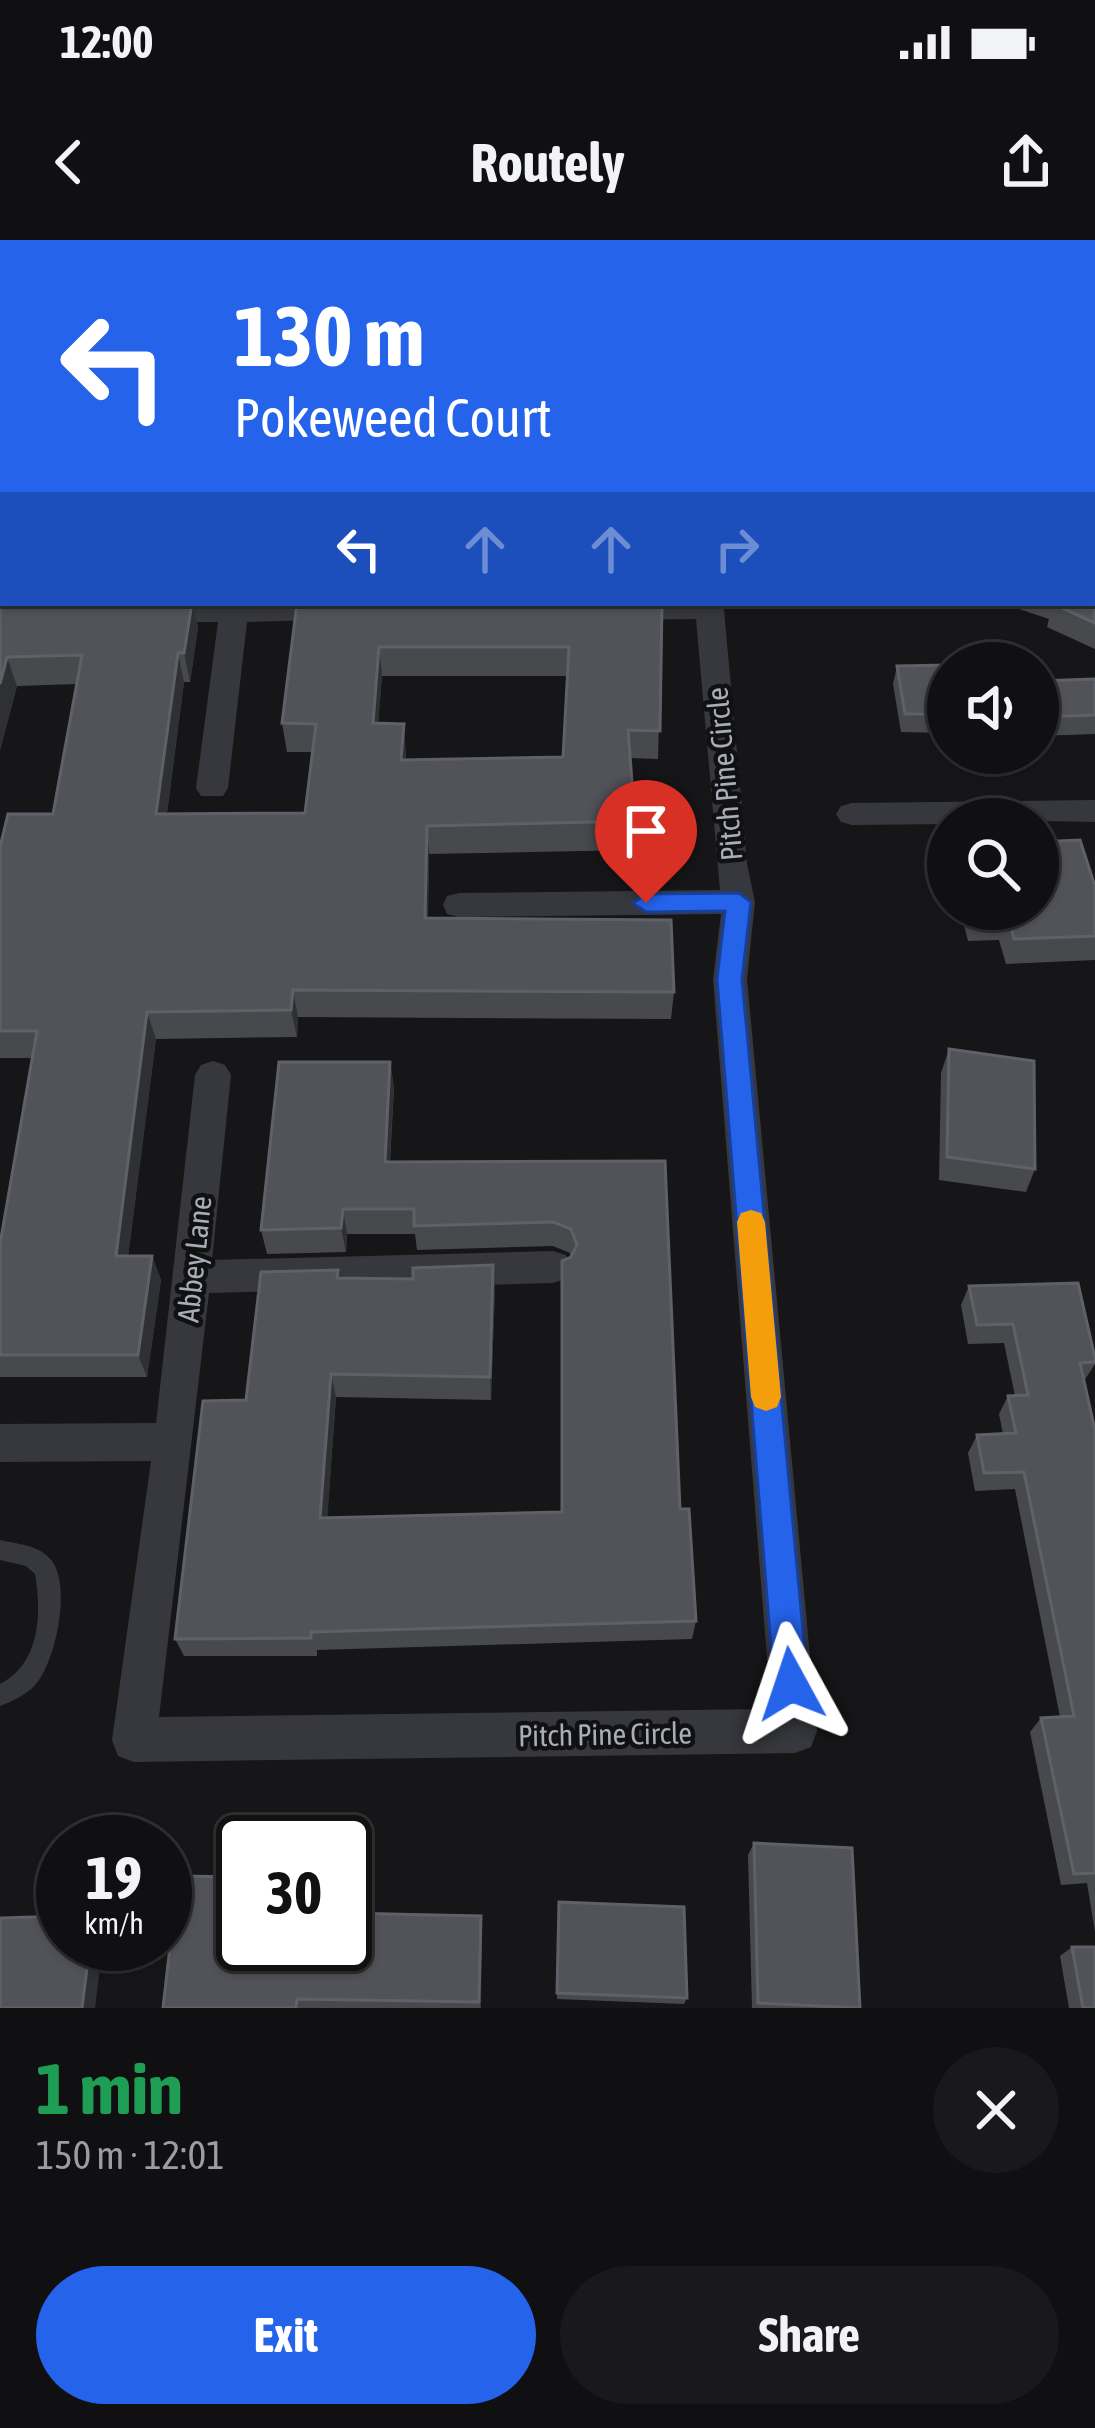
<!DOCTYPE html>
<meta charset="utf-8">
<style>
body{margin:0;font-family:"Asap Condensed",sans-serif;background:#19191b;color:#f1f3f6;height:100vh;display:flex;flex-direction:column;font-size:45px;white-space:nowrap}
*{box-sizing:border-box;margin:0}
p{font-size:39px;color:#9c9d9f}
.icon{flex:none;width:66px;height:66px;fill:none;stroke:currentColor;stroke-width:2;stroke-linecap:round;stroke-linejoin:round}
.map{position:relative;height:1768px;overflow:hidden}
.drawer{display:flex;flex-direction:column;background:#101012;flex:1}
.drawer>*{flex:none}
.guide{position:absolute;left:0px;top:0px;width:1095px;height:366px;box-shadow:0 3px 9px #0004,0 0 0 3px #303032;background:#2563eb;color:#fff;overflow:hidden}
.buttons{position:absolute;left:927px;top:402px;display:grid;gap:24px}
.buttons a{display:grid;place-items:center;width:132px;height:132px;border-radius:50%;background:#101012;box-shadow:0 3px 9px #0004,0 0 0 3px #303032;font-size:60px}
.speed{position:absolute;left:36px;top:1575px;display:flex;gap:24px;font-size:60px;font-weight:700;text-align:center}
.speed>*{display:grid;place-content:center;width:156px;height:156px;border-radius:50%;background:#101012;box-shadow:0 3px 9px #0004,0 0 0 3px #303032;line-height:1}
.speed small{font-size:30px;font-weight:400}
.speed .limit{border:6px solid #111;border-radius:18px;background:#fff;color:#111}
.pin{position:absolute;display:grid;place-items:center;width:102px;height:102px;color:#fff;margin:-123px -51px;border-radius:50% 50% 50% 0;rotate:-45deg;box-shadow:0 0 12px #0007}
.pin .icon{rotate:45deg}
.me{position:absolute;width:132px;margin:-66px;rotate:355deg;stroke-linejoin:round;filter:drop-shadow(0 0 9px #0008)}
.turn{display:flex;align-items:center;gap:42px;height:252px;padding:0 36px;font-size:54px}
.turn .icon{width:156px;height:156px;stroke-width:2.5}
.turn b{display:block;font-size:84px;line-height:102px}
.lanes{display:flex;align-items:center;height:114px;padding:0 36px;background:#0003;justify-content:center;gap:60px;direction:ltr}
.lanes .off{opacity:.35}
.round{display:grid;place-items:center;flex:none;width:126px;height:126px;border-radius:63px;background:#19191b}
.summary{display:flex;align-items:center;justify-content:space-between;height:204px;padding:0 36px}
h1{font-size:72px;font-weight:700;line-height:90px;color:#1e9e55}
.primary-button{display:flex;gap:24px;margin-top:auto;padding:24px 36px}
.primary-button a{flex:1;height:138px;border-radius:72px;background:#2563eb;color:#fff;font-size:48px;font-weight:700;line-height:138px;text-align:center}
.primary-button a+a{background:#19191b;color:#f1f3f6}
.status{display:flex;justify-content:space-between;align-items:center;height:84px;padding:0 60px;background:#101012;direction:ltr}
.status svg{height:33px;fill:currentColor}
header{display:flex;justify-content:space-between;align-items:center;height:156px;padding:0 36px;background:#101012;font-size:54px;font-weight:700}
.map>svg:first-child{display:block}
</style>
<div class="status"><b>12:00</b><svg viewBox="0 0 49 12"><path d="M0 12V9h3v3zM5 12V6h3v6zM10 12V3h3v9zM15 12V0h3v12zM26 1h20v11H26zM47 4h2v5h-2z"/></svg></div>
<header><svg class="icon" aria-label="back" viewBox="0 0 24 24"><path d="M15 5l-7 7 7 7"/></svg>Routely<svg class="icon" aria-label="share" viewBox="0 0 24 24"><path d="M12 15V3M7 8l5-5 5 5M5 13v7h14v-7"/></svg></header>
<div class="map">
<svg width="1095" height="1768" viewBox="0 0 1095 1768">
<rect width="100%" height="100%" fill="#161618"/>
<path fill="#222225" d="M 0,0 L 735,0 L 735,3 L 3,3 L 0,257 Z"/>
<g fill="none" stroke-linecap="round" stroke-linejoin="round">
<path fill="#37383d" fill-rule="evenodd" d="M 273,0 L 285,0 L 285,3 L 273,3 Z
M 496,0 L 508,0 L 509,3 L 497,3 Z
M 695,0 L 707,0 L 707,3 L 695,3 Z
M 3,10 L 3,57 L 0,56 L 0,11 Z
M 3,129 L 3,150 L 0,151 L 0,130 Z
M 0,303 L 3,303 L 3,311 L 0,311 Z
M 0,1300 C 18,1304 40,1305 52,1321 C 71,1347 56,1416 39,1440 C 29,1454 15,1460 0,1466 L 0,1444 C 40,1424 42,1373 35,1334 L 26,1326 L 0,1320 Z"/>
<path fill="#37383d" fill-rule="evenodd" d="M 891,0 L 915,0 L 916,3 L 892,3 Z
M 1092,273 L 1095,273 L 1095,289 L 1092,289 Z
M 345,363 L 358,372 L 354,379 L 247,382 L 228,548 L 223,556 L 201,556 L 196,548 L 218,382 L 148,382 L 134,373 L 138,366 Z
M 611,363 L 718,363 L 724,370 L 747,624 L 755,662 L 747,739 L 817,1491 L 811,1507 L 795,1513 L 134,1522 L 118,1516 L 112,1500 L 151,1221 L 0,1222 L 0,1184 L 156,1183 L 195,835 L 201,825 L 213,821 L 225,825 L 231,835 L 212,1020 L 553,1011 L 566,1015 L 572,1027 L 566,1039 L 553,1043 L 209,1053 L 159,1477 L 771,1469 L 713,739 L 721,674 L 459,677 L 447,674 L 443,665 L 447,656 L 459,653 L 720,650 L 696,379 L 616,380 L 602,371 Z
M 1095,560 L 1095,582 L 948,579 L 948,584 L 852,585 L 841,582 L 836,574 L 841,566 L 852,563 Z"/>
</g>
<path fill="#47494d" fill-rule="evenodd" d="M 989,0 L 1095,0 L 1095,65 L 1092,65 L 1092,3 L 988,3 Z
M 1092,172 L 1095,172 L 1095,235 L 1092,235 Z
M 1095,333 L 1095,409 L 1047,387 L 1049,379 L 1001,363 L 1092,363 Z
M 0,361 L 193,363 L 198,388 L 190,442 L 184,442 L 167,573 L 305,573 L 312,512 L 287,512 L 282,483 L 297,363 L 662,363 L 658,519 L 630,518 L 635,581 L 633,610 L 429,614 L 428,678 L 674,752 L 671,779 L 298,777 L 297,797 L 156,799 L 128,1016 L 152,1016 L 161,1040 L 147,1137 L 0,1137 L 0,1004 L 33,818 L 0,818 L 0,607 L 53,574 L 77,444 L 17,446 L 0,510 ZM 382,436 L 568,436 L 563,517 L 406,520 L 406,512 L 378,483 Z
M 948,425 L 948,493 L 901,492 L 893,444 L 897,426 Z
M 1095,439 L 1095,494 L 1038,496 L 1038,441 Z
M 1095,646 L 1095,720 L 1006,724 L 999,700 L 968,701 L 960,669 L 1038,669 Z
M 949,809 L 1035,929 L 1026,952 L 939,940 L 941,833 Z
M 390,822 L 394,848 L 390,922 L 665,921 L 680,1269 L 696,1381 L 692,1399 L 317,1410 L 317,1416 L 184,1416 L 175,1399 L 246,1160 L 339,1038 L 413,1039 L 493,1025 L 495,1049 L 491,1160 L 336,1157 L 327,1278 L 561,1272 L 570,1013 L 553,1006 L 417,1010 L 415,994 L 347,994 L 346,1012 L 267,1014 L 261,990 Z
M 969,1046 L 1095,1118 L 1095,1124 L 1084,1141 L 1095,1190 L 1095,1692 L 1087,1643 L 1061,1645 L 1030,1492 L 1041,1478 L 1060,1477 L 1015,1249 L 975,1251 L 968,1213 L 977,1195 L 1003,1194 L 999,1174 L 1008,1156 L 1015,1156 L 1004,1103 L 968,1104 L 961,1065 Z
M 754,1603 L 860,1768 L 752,1768 L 748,1615 Z
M 559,1662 L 687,1758 L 684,1764 L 557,1759 Z
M 481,1676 L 481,1768 L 163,1768 L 243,1704 Z
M 1072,1707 L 1095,1768 L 1069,1768 L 1060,1716 Z"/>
<path fill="#2f3033" d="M 192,363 L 193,363 L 198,388 L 190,442 L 184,413 Z
M 379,407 L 382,436 L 376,512 L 373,483 Z
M 178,413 L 184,442 L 163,602 L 156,574 Z
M 7,417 L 17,446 L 0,510 L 0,444 Z
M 404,484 L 406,512 L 404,549 L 401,520 Z
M 427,586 L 429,614 L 427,705 L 425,678 Z
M 293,750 L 298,777 L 297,797 L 291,770 Z
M 147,772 L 156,799 L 125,1040 L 116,1016 Z
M 390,822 L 394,848 L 388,947 L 385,922 Z
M 343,969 L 347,994 L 346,1012 L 341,988 Z
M 152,1016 L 161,1040 L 147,1137 L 138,1115 Z
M 493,1025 L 495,1049 L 491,1160 L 490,1137 Z
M 331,1134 L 336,1157 L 326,1298 L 320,1278 Z
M 481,1676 L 482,1686 L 481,1768 L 479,1762 Z
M 90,1704 L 103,1704 L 95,1768 L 82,1768 Z"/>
<path fill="#525359" stroke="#5f6168" stroke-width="3" fill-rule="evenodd" d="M 30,0 L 134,0 L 133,3 L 29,3 Z
M 325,0 L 432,0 L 432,3 L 325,3 Z
M 558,0 L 663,0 L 663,3 L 558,3 Z
M 996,0 L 1095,0 L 1095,47 L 1092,48 L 1092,3 L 997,3 Z
M 1092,172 L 1095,172 L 1095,217 L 1092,217 Z
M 1092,332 L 1095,333 L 1095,383 L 1053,364 L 1092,363 Z
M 0,361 L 3,361 L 3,363 L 192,363 L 184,413 L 178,413 L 156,574 L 305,573 L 316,484 L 282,483 L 297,363 L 662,363 L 660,491 L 628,490 L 635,581 L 427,586 L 425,678 L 671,680 L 674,752 L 293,750 L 291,770 L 147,772 L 116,1016 L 152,1016 L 138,1115 L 0,1115 L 0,1004 L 37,791 L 0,791 L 0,607 L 8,574 L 53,574 L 82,415 L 7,417 L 0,444 ZM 379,407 L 569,407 L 563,517 L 401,520 L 404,484 L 373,483 Z
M 948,425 L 948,474 L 905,474 L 897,426 Z
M 1095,439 L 1095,475 L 1038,477 L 1038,441 Z
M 1080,600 L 1095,646 L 1095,696 L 1014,699 L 1007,674 L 976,675 L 974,669 L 1038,669 L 1038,602 Z
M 949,809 L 1034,821 L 1035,929 L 947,917 Z
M 279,822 L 390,822 L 385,922 L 665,921 L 680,1269 L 689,1269 L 696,1381 L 311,1392 L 311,1398 L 175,1399 L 203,1161 L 246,1160 L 261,1032 L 338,1030 L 337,1038 L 413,1039 L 413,1028 L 493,1025 L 490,1137 L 331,1134 L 320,1278 L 562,1272 L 562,1021 L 571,1017 L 577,1005 L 571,989 L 553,982 L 414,986 L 414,969 L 343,969 L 341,988 L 261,990 Z
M 1078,1043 L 1095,1118 L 1095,1122 L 1080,1123 L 1095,1190 L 1095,1633 L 1074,1634 L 1041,1478 L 1074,1476 L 1024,1232 L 984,1233 L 977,1195 L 1016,1193 L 1008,1156 L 1028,1155 L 1013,1084 L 977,1085 L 969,1046 Z
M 754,1603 L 852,1608 L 860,1768 L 758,1763 Z
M 178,1636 L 243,1637 L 243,1704 L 345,1704 L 345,1673 L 481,1676 L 479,1762 L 297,1759 L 296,1768 L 163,1768 Z
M 559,1662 L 684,1667 L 687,1758 L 557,1753 Z
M 63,1676 L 63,1704 L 90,1704 L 82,1768 L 0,1768 L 0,1678 Z
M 1072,1707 L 1095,1707 L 1095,1768 L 1083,1768 Z"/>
<path fill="#2563eb" stroke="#184099" stroke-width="3" d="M 739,653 L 751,662 L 742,739 L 808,1444 L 803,1456 L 791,1461 L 779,1456 L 774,1444 L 717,739 L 725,671 L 646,672 L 633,663 L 646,654 Z"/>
<path fill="#f59e0b" d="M 751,970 L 761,973 L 765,982 L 781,1157 L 777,1167 L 766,1171 L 755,1167 L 751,1157 L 737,982 L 741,973 Z"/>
<g text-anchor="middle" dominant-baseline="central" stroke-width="9" stroke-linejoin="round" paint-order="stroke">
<g font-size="30" fill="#a8adb8" stroke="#111113">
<text transform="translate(724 534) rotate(-95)">Pitch Pine Circle</text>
<text transform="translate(194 1019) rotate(-84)">Abbey Lane</text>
<text transform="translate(605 1494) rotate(-1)">Pitch Pine Circle</text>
</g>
</g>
</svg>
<div class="buttons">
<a><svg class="icon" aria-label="sound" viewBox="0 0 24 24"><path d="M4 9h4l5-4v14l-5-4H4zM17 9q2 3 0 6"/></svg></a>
<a><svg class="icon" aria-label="search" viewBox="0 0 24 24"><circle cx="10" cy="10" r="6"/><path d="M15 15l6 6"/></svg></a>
</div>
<div class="speed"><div>19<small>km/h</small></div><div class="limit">30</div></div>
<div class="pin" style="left:646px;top:663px;background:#d93025"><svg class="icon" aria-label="arrive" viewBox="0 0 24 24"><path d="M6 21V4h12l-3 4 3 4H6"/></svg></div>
<svg class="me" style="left:791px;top:1444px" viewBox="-20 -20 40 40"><path d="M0-17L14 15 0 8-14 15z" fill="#2563eb" stroke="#fff" stroke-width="4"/></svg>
<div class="guide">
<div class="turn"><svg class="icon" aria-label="left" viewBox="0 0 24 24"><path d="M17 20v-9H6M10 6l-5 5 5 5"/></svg><div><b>130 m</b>Pokeweed Court</div></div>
<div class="lanes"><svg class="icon" aria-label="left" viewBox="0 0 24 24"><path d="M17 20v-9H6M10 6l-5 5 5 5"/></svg><svg class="icon off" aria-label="ahead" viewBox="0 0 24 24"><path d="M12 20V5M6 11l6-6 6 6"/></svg><svg class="icon off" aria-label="ahead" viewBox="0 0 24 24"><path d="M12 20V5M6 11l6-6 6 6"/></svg><svg class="icon off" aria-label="right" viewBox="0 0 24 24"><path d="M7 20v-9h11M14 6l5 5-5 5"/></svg></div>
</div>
</div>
<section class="drawer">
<div class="summary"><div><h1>1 min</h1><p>150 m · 12:01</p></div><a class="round"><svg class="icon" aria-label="close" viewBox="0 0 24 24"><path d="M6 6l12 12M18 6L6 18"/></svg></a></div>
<div class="primary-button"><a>Exit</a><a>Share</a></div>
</section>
